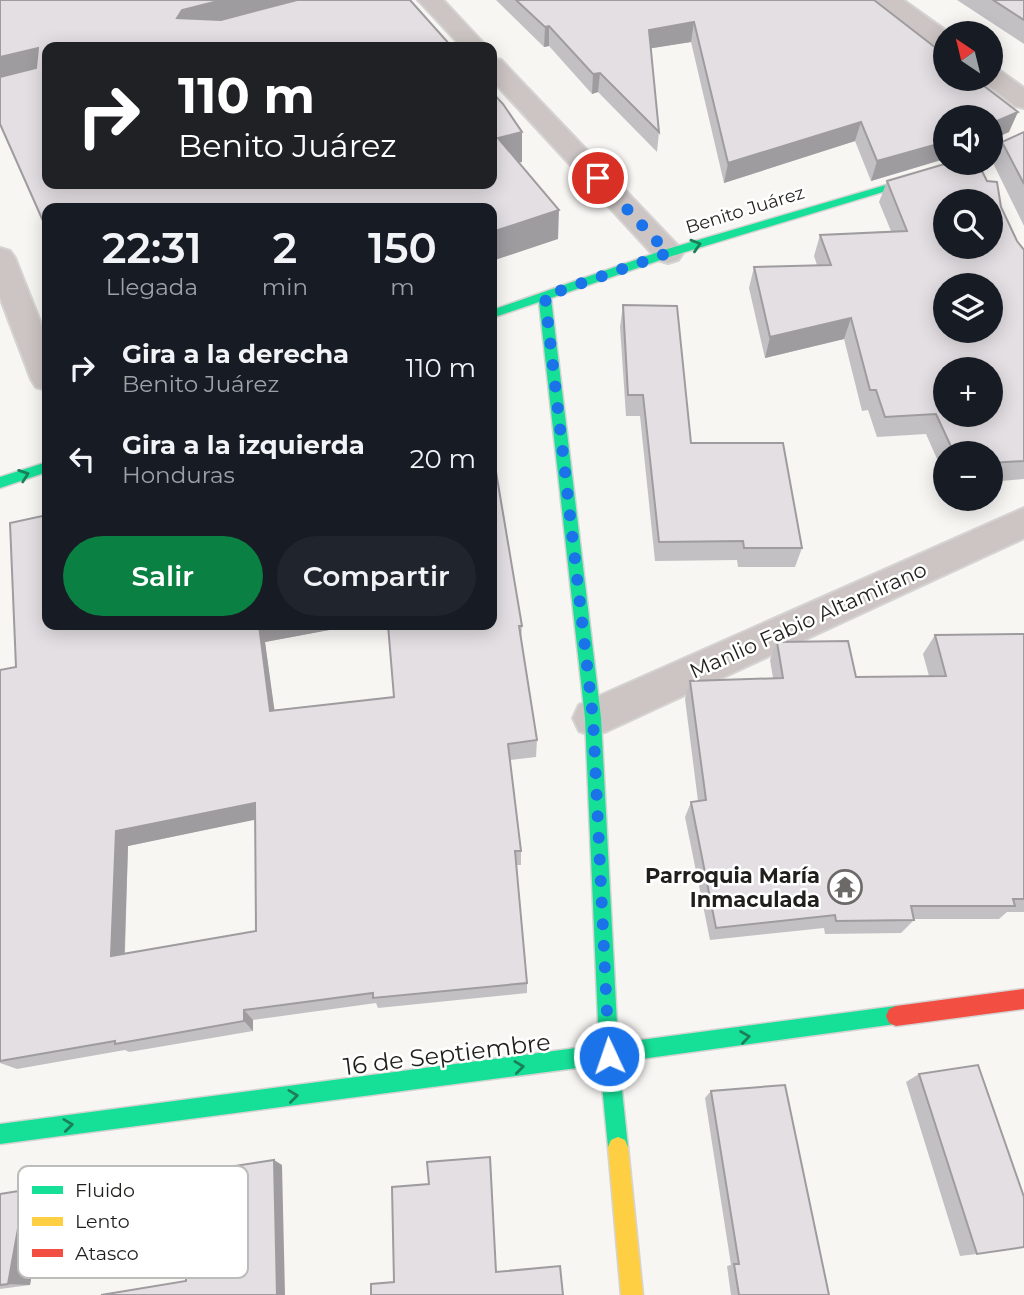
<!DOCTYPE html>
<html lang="es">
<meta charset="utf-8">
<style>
body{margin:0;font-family:Montserrat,sans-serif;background:#20242c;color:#f1f3f6;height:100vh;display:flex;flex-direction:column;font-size:26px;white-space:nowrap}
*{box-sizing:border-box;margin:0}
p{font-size:23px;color:#9ea1a6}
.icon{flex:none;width:38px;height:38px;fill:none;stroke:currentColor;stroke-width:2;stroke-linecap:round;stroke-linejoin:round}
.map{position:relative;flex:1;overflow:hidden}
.side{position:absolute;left:42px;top:203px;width:455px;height:427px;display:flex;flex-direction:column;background:#171b24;border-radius:14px;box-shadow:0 4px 18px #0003}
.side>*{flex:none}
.top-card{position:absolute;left:42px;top:42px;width:455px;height:147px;border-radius:14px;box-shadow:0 4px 18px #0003;background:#202124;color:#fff;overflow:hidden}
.needle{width:46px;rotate:325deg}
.tools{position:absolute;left:933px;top:21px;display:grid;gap:14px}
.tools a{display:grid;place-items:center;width:70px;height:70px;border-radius:50%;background:#171b24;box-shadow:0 4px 18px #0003;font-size:35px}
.pin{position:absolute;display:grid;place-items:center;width:60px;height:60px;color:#fff;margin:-30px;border:4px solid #fff;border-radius:50%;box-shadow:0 2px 7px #0007}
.me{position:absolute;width:77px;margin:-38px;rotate:357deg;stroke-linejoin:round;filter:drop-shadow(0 0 5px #0008)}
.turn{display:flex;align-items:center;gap:24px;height:147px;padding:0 21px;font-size:32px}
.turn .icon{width:91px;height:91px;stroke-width:2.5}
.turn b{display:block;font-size:49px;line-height:60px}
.eta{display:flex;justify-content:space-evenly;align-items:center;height:119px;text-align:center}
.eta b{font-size:42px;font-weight:600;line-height:49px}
.action{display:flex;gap:14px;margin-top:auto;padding:14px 21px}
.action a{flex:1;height:80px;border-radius:42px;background:#0b8043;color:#fff;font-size:28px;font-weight:600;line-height:80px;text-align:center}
.action a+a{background:#20242c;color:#f1f3f6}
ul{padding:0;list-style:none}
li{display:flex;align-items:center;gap:21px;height:91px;padding:0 21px}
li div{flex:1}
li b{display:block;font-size:26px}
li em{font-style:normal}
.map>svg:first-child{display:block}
</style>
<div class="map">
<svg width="1024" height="1295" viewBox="0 0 1024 1295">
<rect width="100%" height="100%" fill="#f8f6f3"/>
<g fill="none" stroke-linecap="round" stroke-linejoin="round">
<g stroke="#d5d4d2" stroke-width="4">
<path id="street" d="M 418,0 L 443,0 L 487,47 L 462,47 Z
M 876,0 L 903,0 L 949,33 L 945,33 L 945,49 L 936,47 Z
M 492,58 L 501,60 L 678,246 L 683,253 L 678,260 L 668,263 L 658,260 L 492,80 Z
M 990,68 L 999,70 L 1024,88 L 1024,108 L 1015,106 L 981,80 L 990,79 Z
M 0,248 L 10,251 L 15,258 L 47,339 L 47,390 L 36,387 L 31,379 L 0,297 Z
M 1024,508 L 1024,538 L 607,731 L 593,736 L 579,731 L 573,718 L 579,705 Z"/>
</g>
<g stroke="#d5d4d2" stroke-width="3">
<path id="fast" d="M 961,163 L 978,163 L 672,256 L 551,298 L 601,718 L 618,1043 L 896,1006 L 903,1009 L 906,1016 L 903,1023 L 619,1062 L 628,1147 L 625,1154 L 618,1157 L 611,1154 L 608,1147 L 600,1065 L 0,1144 L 0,1124 L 599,1045 L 585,718 L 539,302 L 492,318 L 492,310 L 664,250 Z
M 47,462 L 47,472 L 0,488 L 0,477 Z"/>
</g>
<g stroke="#d5d4d2" stroke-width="3">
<path id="slow" d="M 618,1137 L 625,1140 L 628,1147 L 643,1295 L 621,1295 L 608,1147 L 611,1140 Z"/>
</g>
<g stroke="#d5d4d2" stroke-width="3">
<path id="jam" d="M 1024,989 L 1024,1009 L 896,1026 L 889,1023 L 886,1016 L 889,1009 L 896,1006 Z"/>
</g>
<use href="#street" fill="#ccc5c4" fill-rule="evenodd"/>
<use href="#fast" fill="#16e098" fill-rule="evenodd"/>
<use href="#slow" fill="#ffcf43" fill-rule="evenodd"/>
<use href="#jam" fill="#f24e42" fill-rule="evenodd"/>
</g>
<path fill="#c3c0c3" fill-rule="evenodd" d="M 496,0 L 874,0 L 1009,132 L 996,138 L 990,153 L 990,117 L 945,117 L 945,159 L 871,181 L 855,141 L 724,183 L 691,42 L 651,48 L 659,132 L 657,152 L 598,92 L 592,94 L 549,46 L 544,47 Z
M 957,0 L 1024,0 L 1024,44 Z
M 1024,132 L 1024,226 L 993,163 L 1002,142 Z
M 887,181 L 1001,207 L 1017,241 L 1024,250 L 1024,479 L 990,482 L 990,453 L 945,453 L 945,477 L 926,434 L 877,437 L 868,410 L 862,411 L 844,339 L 765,358 L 749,288 L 754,267 L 817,265 L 814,256 L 820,235 L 891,231 L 879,202 Z
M 623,305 L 691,443 L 802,548 L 795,567 L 738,567 L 737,560 L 655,561 L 640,416 L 626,416 L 620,327 Z
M 47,625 L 356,625 L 265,642 L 274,710 L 394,697 L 388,625 L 522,626 L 521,640 L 537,740 L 536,757 L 510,760 L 521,851 L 521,865 L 516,865 L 527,983 L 527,993 L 378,1008 L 376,1003 L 253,1020 L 253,1031 L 129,1052 L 125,1050 L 17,1069 L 0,1063 L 0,670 L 16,667 ZM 256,819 L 256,931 L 125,953 L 128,846 Z
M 1024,634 L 1024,912 L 1007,912 L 999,919 L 914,919 L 914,920 L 901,933 L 825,934 L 824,928 L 710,940 L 685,817 L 691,802 L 698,801 L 685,699 L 690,681 L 773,678 L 770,660 L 777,642 L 856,677 L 929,676 L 923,654 L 935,635 Z
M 919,1074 L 977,1254 L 960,1256 L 906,1082 Z
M 711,1091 L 829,1295 L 731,1295 L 727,1266 L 731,1265 L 705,1098 Z
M 25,1190 L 46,1195 L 30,1285 L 0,1289 L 0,1194 Z"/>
<path fill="#9f9c9f" d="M 222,0 L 341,0 L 189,39 L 177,18 L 182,10 Z
M 694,22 L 691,42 L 647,49 L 649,30 Z
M 549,26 L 549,46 L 544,47 L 545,27 Z
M 38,48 L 47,73 L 0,89 L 0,57 Z
M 600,73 L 598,92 L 592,94 L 593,74 Z
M 1018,112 L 1009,132 L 990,140 L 997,121 Z
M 861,122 L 855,141 L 724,183 L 728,163 Z
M 522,132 L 522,162 L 498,168 L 498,138 Z
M 945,142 L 944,159 L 871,181 L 877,161 Z
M 559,210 L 558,239 L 492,261 L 492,232 Z
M 851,318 L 844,339 L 765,358 L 770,337 Z
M 259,625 L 356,625 L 265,642 L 277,728 L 270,711 Z
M 255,803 L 263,818 L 128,846 L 124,967 L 111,956 L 116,831 Z
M 244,1010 L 253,1020 L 253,1031 L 244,1021 Z
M 274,1160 L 282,1165 L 285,1295 L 277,1295 Z
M 25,1190 L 46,1195 L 30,1285 L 8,1284 Z"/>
<path fill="#e3dfe3" stroke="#9f9c9f" stroke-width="2" fill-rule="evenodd" d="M 0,0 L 222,0 L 182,10 L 177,18 L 221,20 L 297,0 L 410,0 L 452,47 L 47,47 L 47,184 L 492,184 L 492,92 L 503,104 L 522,132 L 498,138 L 559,210 L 492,232 L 492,208 L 47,208 L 47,230 L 0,124 L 0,77 L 36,68 L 38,48 L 0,57 Z
M 516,0 L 874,0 L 945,55 L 945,79 L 975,79 L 1018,112 L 997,121 L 996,141 L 990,141 L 990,117 L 945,117 L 945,142 L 877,161 L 861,122 L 728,163 L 694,22 L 649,30 L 659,132 L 600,73 L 593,74 L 549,26 L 545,27 Z
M 993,0 L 1024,0 L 1024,20 Z
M 1024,132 L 1024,184 L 1002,142 Z
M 948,163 L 978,163 L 987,181 L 997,182 L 1001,207 L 1017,241 L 1024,250 L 1024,461 L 990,463 L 990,453 L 954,453 L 936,414 L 885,417 L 876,390 L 870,390 L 851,318 L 770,337 L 754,267 L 831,265 L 820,235 L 907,231 L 887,181 ZM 945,201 L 990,201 L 990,247 L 945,247 ZM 945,285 L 990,285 L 990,331 L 945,331 ZM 945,369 L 990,369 L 990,415 L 945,415 Z
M 623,305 L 677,306 L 691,443 L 783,443 L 802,548 L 744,548 L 743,541 L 659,542 L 643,395 L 628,395 Z
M 492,448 L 522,626 L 519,626 L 537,740 L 508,744 L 521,851 L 515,851 L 527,983 L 373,998 L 373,993 L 244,1010 L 244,1021 L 115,1044 L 115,1041 L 0,1061 L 0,670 L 16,667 L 10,523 L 47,515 L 47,625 L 259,625 L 270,711 L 394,697 L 388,625 L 492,625 ZM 255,803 L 256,931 L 111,956 L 116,831 Z
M 1024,634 L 1024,899 L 1013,899 L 1015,906 L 911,906 L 914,920 L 836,921 L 835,915 L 716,928 L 691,802 L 706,800 L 690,681 L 783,678 L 777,642 L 848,641 L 856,677 L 946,676 L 935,635 Z
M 978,1065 L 1024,1197 L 1024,1247 L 977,1254 L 919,1074 Z
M 785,1085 L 829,1295 L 739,1295 L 734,1264 L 739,1264 L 711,1091 Z
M 490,1157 L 496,1272 L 560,1266 L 563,1295 L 371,1295 L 371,1284 L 394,1282 L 392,1187 L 429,1184 L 427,1162 Z
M 274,1160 L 277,1295 L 101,1295 L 186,1281 L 188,1173 Z
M 25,1190 L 8,1284 L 0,1285 L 0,1194 Z"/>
<defs><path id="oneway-chevron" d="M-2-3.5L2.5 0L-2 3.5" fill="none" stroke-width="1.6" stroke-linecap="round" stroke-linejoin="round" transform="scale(1.75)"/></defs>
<g stroke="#1b805a">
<use href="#oneway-chevron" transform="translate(696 245) rotate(-17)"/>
<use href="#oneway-chevron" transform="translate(24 475) rotate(-19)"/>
<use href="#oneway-chevron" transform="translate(745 1037) rotate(-8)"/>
<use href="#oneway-chevron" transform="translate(519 1067) rotate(-7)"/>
<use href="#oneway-chevron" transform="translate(293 1096) rotate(-7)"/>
<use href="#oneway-chevron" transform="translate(68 1125) rotate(-7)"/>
</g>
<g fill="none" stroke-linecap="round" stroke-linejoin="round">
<path stroke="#1a73e8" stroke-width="12" stroke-dasharray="0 21.6" d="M 598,178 L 668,253 L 545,296 L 593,718 L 609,1056"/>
</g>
<defs>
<g id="temple-ring" transform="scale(1.75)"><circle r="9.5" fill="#fff" stroke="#6c6a68" stroke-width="1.5"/><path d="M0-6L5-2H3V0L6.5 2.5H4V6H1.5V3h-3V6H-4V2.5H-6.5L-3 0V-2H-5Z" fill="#6c6a68"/></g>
</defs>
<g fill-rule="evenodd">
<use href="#temple-ring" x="845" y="887"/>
</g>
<g text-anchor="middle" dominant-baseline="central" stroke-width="5" stroke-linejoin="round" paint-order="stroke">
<g font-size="18" fill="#201f1d" stroke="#fff">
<text transform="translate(745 210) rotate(-17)">Benito Juárez</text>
</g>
<g font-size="21" fill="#201f1d" stroke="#fff">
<text transform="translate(808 620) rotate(-24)">Manlio Fabio Altamirano</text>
</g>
<g font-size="21" font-weight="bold" fill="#201f1d" stroke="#fff" text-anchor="end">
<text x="820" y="875">Parroquia María<tspan x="820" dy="24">Inmaculada</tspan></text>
</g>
<g font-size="24" fill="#201f1d" stroke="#fff">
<text transform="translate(447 1054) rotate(-7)">16 de Septiembre</text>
</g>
</g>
<rect x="18" y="1166" width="230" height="112" rx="10" fill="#fff" stroke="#bcbcbb" stroke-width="2"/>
<rect x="32" y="1186" width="31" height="8" fill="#16e098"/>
<rect x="32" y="1217" width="31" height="9" fill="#ffcf43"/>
<rect x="32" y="1249" width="31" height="8" fill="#f24e42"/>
<g font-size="19" fill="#201f1d">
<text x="75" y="1197">Fluido</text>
<text x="75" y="1228">Lento</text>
<text x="75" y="1260">Atasco</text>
</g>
</svg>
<div class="tools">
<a><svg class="needle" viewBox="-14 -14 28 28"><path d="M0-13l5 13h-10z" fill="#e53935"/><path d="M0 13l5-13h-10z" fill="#9ea1a6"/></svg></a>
<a><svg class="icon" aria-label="sound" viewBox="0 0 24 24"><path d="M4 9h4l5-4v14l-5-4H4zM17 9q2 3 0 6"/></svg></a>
<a><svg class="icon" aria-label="search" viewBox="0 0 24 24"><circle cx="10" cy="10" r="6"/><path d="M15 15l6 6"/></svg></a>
<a><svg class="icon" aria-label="layers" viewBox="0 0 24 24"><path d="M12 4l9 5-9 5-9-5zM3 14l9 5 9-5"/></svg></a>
<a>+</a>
<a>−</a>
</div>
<div class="pin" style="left:598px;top:178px;background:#d93025"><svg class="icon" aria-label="arrive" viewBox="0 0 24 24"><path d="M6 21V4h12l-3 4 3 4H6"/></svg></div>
<svg class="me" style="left:609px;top:1056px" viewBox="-20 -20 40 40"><circle r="17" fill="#1a73e8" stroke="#fff" stroke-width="3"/><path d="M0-11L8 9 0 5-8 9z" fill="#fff"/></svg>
<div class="top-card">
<div class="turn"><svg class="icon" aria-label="right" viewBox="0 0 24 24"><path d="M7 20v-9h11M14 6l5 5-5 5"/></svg><div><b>110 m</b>Benito Juárez</div></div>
</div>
<section class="side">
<div class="eta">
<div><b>22:31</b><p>Llegada</p></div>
<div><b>2</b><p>min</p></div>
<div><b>150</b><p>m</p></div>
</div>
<ul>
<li><svg class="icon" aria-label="right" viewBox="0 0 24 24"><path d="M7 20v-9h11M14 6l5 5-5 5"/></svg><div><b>Gira a la derecha</b><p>Benito Juárez</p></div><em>110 m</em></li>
<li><svg class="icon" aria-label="left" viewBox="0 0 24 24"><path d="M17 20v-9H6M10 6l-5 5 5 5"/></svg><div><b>Gira a la izquierda</b><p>Honduras</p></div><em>20 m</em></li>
</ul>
<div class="action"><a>Salir</a><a>Compartir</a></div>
</section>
</div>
